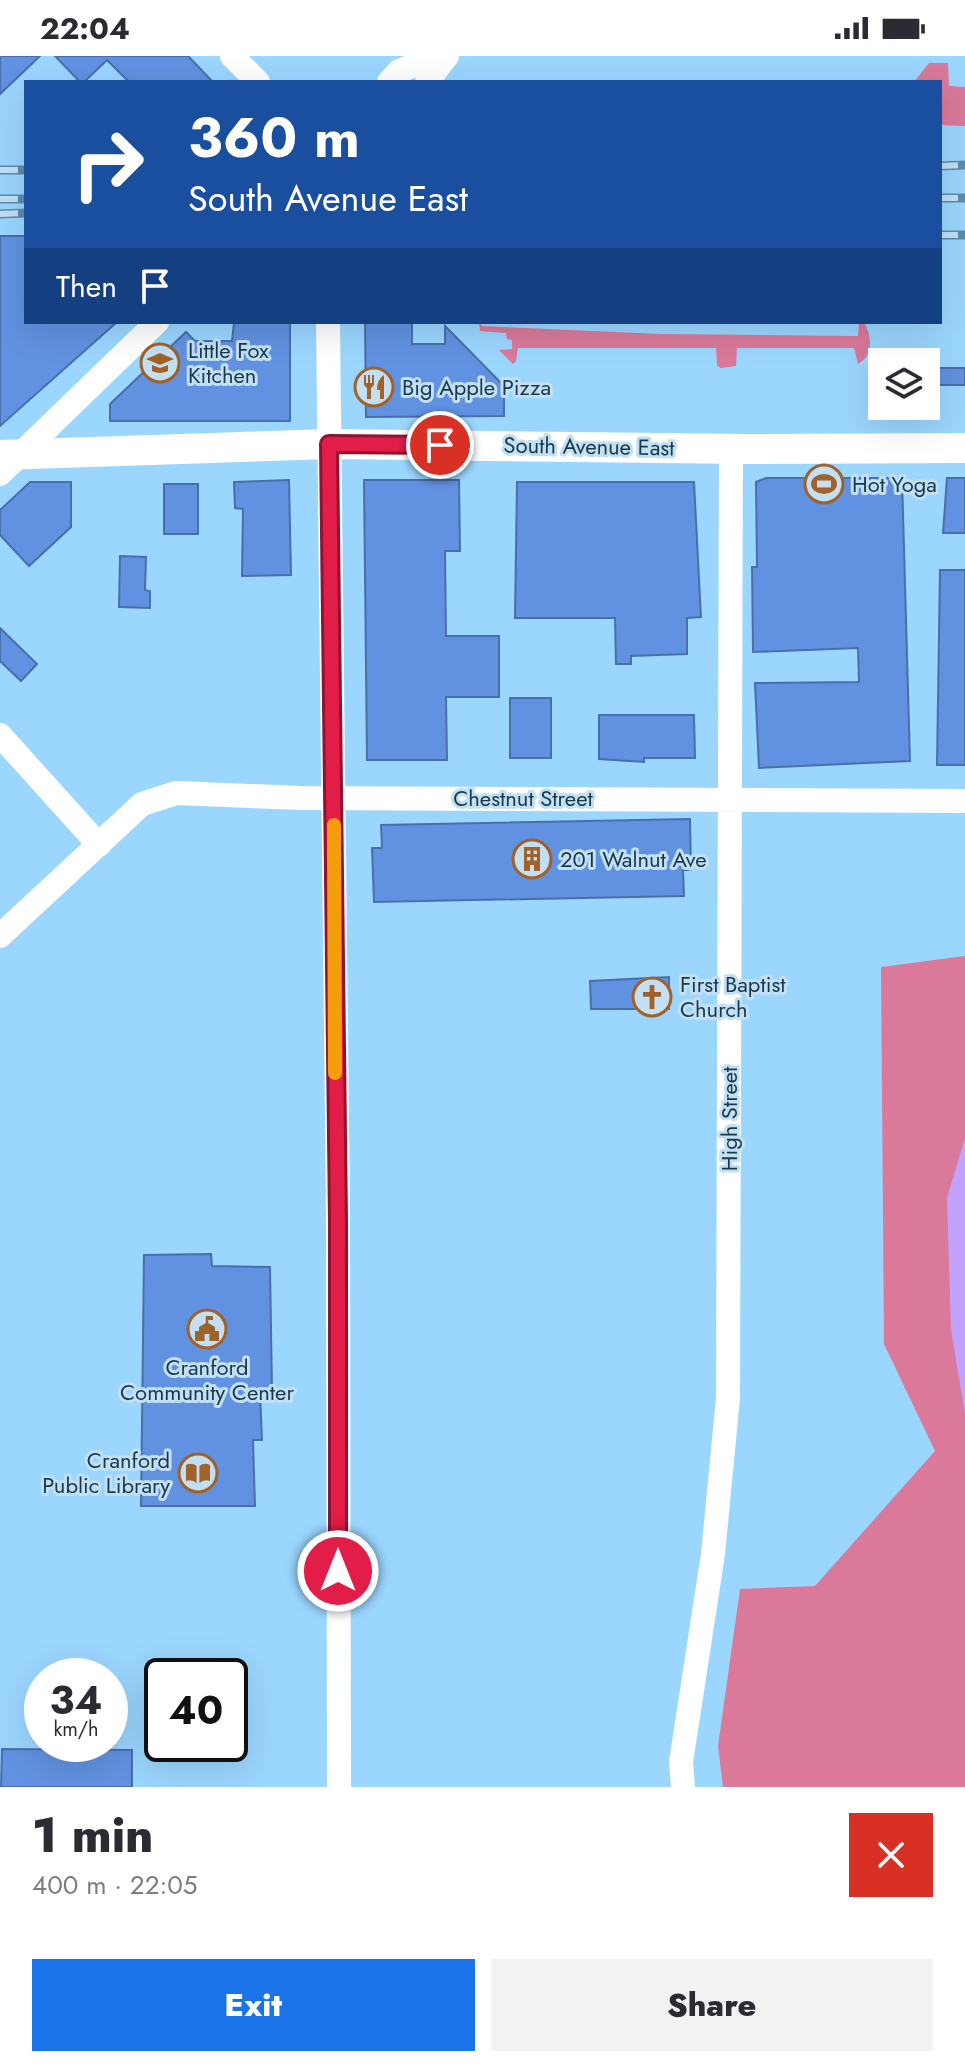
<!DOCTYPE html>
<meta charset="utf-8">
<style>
body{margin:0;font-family:Jost,sans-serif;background:#f2f2f3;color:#2b2b33;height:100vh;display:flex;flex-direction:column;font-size:30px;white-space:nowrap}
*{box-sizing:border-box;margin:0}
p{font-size:26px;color:#7c7c81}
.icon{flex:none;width:44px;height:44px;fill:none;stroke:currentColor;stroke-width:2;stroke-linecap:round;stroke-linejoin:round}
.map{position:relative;height:1731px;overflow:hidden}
.sheet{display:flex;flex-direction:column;background:#fff;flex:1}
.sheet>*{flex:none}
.banner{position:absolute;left:24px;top:24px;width:918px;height:244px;border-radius:0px;box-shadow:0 8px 32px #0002;background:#1a4fa0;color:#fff;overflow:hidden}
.controls{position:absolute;left:868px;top:292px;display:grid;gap:16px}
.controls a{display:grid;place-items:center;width:72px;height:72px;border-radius:0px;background:#fff;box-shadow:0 8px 32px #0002;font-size:40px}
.speed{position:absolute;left:24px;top:1602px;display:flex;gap:16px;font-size:40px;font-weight:700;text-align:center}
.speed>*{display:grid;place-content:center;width:104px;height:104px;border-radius:50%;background:#fff;box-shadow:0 8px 32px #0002;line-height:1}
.speed small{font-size:20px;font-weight:400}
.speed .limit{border:4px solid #111;border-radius:12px;background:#fff;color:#111}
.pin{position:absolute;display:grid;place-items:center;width:68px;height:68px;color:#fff;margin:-34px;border:4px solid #fff;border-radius:50%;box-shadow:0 2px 8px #0007}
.me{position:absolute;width:88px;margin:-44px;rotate:0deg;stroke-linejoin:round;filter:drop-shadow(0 0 6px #0008)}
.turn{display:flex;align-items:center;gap:28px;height:168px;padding:0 32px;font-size:36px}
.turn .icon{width:104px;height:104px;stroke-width:2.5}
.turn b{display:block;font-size:56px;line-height:68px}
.then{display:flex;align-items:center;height:76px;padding:0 32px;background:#0003;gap:16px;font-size:30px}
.round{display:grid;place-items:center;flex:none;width:84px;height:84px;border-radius:0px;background:#f2f2f3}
.summary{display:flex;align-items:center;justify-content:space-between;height:136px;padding:0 32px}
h1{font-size:48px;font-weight:800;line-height:60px}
.action{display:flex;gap:16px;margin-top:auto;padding:16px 32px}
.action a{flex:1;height:92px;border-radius:0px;background:#1a73e8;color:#fff;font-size:32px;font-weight:800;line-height:92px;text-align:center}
.action a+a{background:#f2f2f3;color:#2b2b33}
.status{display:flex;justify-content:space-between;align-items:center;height:56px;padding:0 40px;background:#fff;direction:ltr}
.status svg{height:22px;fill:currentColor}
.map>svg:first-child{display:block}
</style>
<div class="status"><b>22:04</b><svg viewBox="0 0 49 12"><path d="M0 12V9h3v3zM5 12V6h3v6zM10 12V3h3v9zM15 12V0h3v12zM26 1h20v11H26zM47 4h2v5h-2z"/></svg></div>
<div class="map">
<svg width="965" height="1731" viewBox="0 0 965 1731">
<rect width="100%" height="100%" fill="#9bd6ff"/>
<path fill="#da799a" d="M 929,7 L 948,7 L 949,30 L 965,31 L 965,70 L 940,69 L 940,26 L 914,26 Z
M 479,266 L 482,270 L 661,278 L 858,280 L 859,266 L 864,266 C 872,281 874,299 858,308 L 854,292 L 737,292 L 736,310 L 721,312 L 717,310 L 716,292 L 518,292 L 516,305 L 513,308 L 499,294 L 512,293 L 512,284 L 507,283 L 506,277 L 480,275 Z
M 965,900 L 965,1731 L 723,1731 L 718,1690 L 740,1533 L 815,1530 L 935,1395 L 884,1288 L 881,911 Z"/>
<path fill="#c1a2fc" d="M 965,1082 L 965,1358 L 951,1274 L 947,1142 Z"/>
<path fill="#6192e1" stroke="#496fab" stroke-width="2" d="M 0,0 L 40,0 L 0,38 Z
M 55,0 L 188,0 L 213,26 L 129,26 L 107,4 L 84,26 L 80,26 Z
M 0,180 L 26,180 L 26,266 L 117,266 L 0,370 Z
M 234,266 L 290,266 L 290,365 L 110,365 L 110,348 L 186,276 L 195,285 L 232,285 Z
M 365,266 L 412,266 L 412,288 L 445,288 L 445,270 L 504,330 L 504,360 L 366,361 Z
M 926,312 L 965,312 L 965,329 L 926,329 Z
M 766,422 L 902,422 L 910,705 L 759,712 L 755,627 L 859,626 L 858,592 L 753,596 L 752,511 L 757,511 L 756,426 Z
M 947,422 L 965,422 L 965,477 L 943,477 Z
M 289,424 L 291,519 L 242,520 L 243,453 L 235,452 L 234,426 Z
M 364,424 L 459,424 L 460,495 L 445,495 L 446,580 L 499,580 L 499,641 L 446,641 L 447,704 L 367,704 Z
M 30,426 L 71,426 L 71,471 L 29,510 L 0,479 L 0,454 Z
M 517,426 L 694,426 L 701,561 L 687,562 L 687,598 L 631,600 L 631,608 L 616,608 L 615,562 L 515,562 Z
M 164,428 L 198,428 L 198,478 L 164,478 Z
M 120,500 L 146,501 L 145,534 L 150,535 L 150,552 L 119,551 Z
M 940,514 L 965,514 L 965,709 L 937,709 Z
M 0,572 L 37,608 L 21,625 L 0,605 Z
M 510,642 L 551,642 L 551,702 L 510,702 Z
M 599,659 L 694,659 L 695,702 L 644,702 L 644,706 L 599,703 Z
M 690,763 L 691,814 L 683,814 L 684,840 L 374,846 L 372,792 L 382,792 L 381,769 Z
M 669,921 L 669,953 L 591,953 L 590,925 Z
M 211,1198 L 212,1210 L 270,1211 L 272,1335 L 260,1335 L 262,1384 L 253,1384 L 255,1450 L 141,1450 L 144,1199 Z
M 2,1693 L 132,1694 L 132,1731 L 1,1731 Z"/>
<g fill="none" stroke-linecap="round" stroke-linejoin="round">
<path stroke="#fff" stroke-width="24" d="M 232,0 L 258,26
M 389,26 L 399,15 L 440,0
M 427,26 L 447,0
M 328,266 L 338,1150 L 339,1731
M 0,418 L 157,266
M 0,679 L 99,789
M 0,880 L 142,748 L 176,737 L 301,742 L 965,745
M 683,1731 L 681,1706 L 713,1498 L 728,1342 L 731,393"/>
<path stroke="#fff" stroke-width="30" d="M 0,399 L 329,388 L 747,393 L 965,392"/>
<g stroke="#5d8baa" stroke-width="9">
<path id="rail" d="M 940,110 L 965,109
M 0,114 L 26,114
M 940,142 L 965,142
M 0,143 L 26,143
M 0,158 L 26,157
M 940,179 L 965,179"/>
</g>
<use href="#rail" stroke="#c2dff4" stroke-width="6" stroke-dasharray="18" stroke-linecap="butt"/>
</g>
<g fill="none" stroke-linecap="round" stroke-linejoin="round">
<g stroke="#92132f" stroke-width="20">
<path id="route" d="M 338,1515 L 338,1166 L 329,388 L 440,389"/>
</g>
<use href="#route" stroke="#e11d48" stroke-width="14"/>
<path stroke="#f59e0b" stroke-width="14" d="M 334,769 L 335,1017"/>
</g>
<defs>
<g id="school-ring" transform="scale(2)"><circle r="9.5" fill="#c2dff4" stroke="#a1622a" stroke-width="1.5"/><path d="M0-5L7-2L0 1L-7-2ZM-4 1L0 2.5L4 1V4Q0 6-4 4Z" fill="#a1622a"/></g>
<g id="restaurant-ring" transform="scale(2)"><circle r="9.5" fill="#c2dff4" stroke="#a1622a" stroke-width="1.5"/><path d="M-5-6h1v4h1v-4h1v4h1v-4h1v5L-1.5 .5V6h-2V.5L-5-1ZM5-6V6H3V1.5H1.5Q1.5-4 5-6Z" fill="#a1622a"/></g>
<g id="stadium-ring" transform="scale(2)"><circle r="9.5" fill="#c2dff4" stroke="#a1622a" stroke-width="1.5"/><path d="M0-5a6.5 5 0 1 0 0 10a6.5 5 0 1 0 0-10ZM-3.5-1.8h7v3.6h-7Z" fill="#a1622a"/></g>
<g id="building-ring" transform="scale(2)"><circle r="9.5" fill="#c2dff4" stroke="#a1622a" stroke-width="1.5"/><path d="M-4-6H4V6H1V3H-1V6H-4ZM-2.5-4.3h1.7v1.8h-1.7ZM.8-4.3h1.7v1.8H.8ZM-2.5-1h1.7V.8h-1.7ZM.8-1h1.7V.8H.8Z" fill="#a1622a"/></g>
<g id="church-ring" transform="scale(2)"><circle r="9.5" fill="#c2dff4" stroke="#a1622a" stroke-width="1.5"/><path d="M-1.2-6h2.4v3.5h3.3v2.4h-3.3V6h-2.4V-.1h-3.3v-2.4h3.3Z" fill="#a1622a"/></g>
<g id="civic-ring" transform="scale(2)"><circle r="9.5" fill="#c2dff4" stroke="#a1622a" stroke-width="1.5"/><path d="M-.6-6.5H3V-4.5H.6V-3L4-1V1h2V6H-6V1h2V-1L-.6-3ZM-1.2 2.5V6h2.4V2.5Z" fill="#a1622a"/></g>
<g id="library-ring" transform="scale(2)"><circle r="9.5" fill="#c2dff4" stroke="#a1622a" stroke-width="1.5"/><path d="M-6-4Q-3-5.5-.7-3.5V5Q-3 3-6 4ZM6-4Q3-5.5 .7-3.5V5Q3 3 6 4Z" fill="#a1622a"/></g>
</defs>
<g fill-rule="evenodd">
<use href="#school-ring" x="160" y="307"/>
<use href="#restaurant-ring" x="374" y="331"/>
<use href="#stadium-ring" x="824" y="428"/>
<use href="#building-ring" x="532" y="803"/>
<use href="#church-ring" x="652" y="941"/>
<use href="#civic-ring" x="207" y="1273"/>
<use href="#library-ring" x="198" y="1417"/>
</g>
<g text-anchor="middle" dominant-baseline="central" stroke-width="6" stroke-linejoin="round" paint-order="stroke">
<g font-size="22" fill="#18384c" stroke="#c2dff4" text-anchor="start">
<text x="188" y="294">Little Fox<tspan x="188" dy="25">Kitchen</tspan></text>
<text x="402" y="331">Big Apple Pizza</text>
<text x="852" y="428">Hot Yoga</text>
<text x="560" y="803">201 Walnut Ave</text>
<text x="680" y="928">First Baptist<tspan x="680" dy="25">Church</tspan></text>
<text x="207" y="1311" text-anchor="middle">Cranford<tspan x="207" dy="25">Community Center</tspan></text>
<text x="170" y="1404" text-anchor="end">Cranford<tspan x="170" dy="25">Public Library</tspan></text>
</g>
<g font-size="22" fill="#18384c" stroke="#c2dff4">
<text transform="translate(589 390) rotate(1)">South Avenue East</text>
<text x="523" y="742">Chestnut Street</text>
<text transform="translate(729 1063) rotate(-90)">High Street</text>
</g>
</g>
</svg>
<div class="controls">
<a><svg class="icon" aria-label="layers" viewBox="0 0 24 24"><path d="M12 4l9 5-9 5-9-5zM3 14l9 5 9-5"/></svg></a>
</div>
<div class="speed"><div>34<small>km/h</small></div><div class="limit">40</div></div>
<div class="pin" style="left:440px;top:389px;background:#d93025"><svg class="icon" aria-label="arrive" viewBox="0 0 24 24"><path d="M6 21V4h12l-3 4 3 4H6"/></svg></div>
<svg class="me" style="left:338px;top:1515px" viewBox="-20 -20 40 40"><circle r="17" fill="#e11d48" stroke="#fff" stroke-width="3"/><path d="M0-11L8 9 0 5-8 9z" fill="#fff"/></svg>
<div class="banner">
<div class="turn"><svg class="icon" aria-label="right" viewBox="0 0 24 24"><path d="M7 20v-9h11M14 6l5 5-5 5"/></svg><div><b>360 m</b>South Avenue East</div></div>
<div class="then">Then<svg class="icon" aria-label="arrive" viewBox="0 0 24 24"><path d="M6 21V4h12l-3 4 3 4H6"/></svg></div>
</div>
</div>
<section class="sheet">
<div class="summary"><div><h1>1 min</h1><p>400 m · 22:05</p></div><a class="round" style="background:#d93025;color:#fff"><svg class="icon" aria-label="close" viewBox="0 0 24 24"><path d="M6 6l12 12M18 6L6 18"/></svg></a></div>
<div class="action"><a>Exit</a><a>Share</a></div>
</section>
